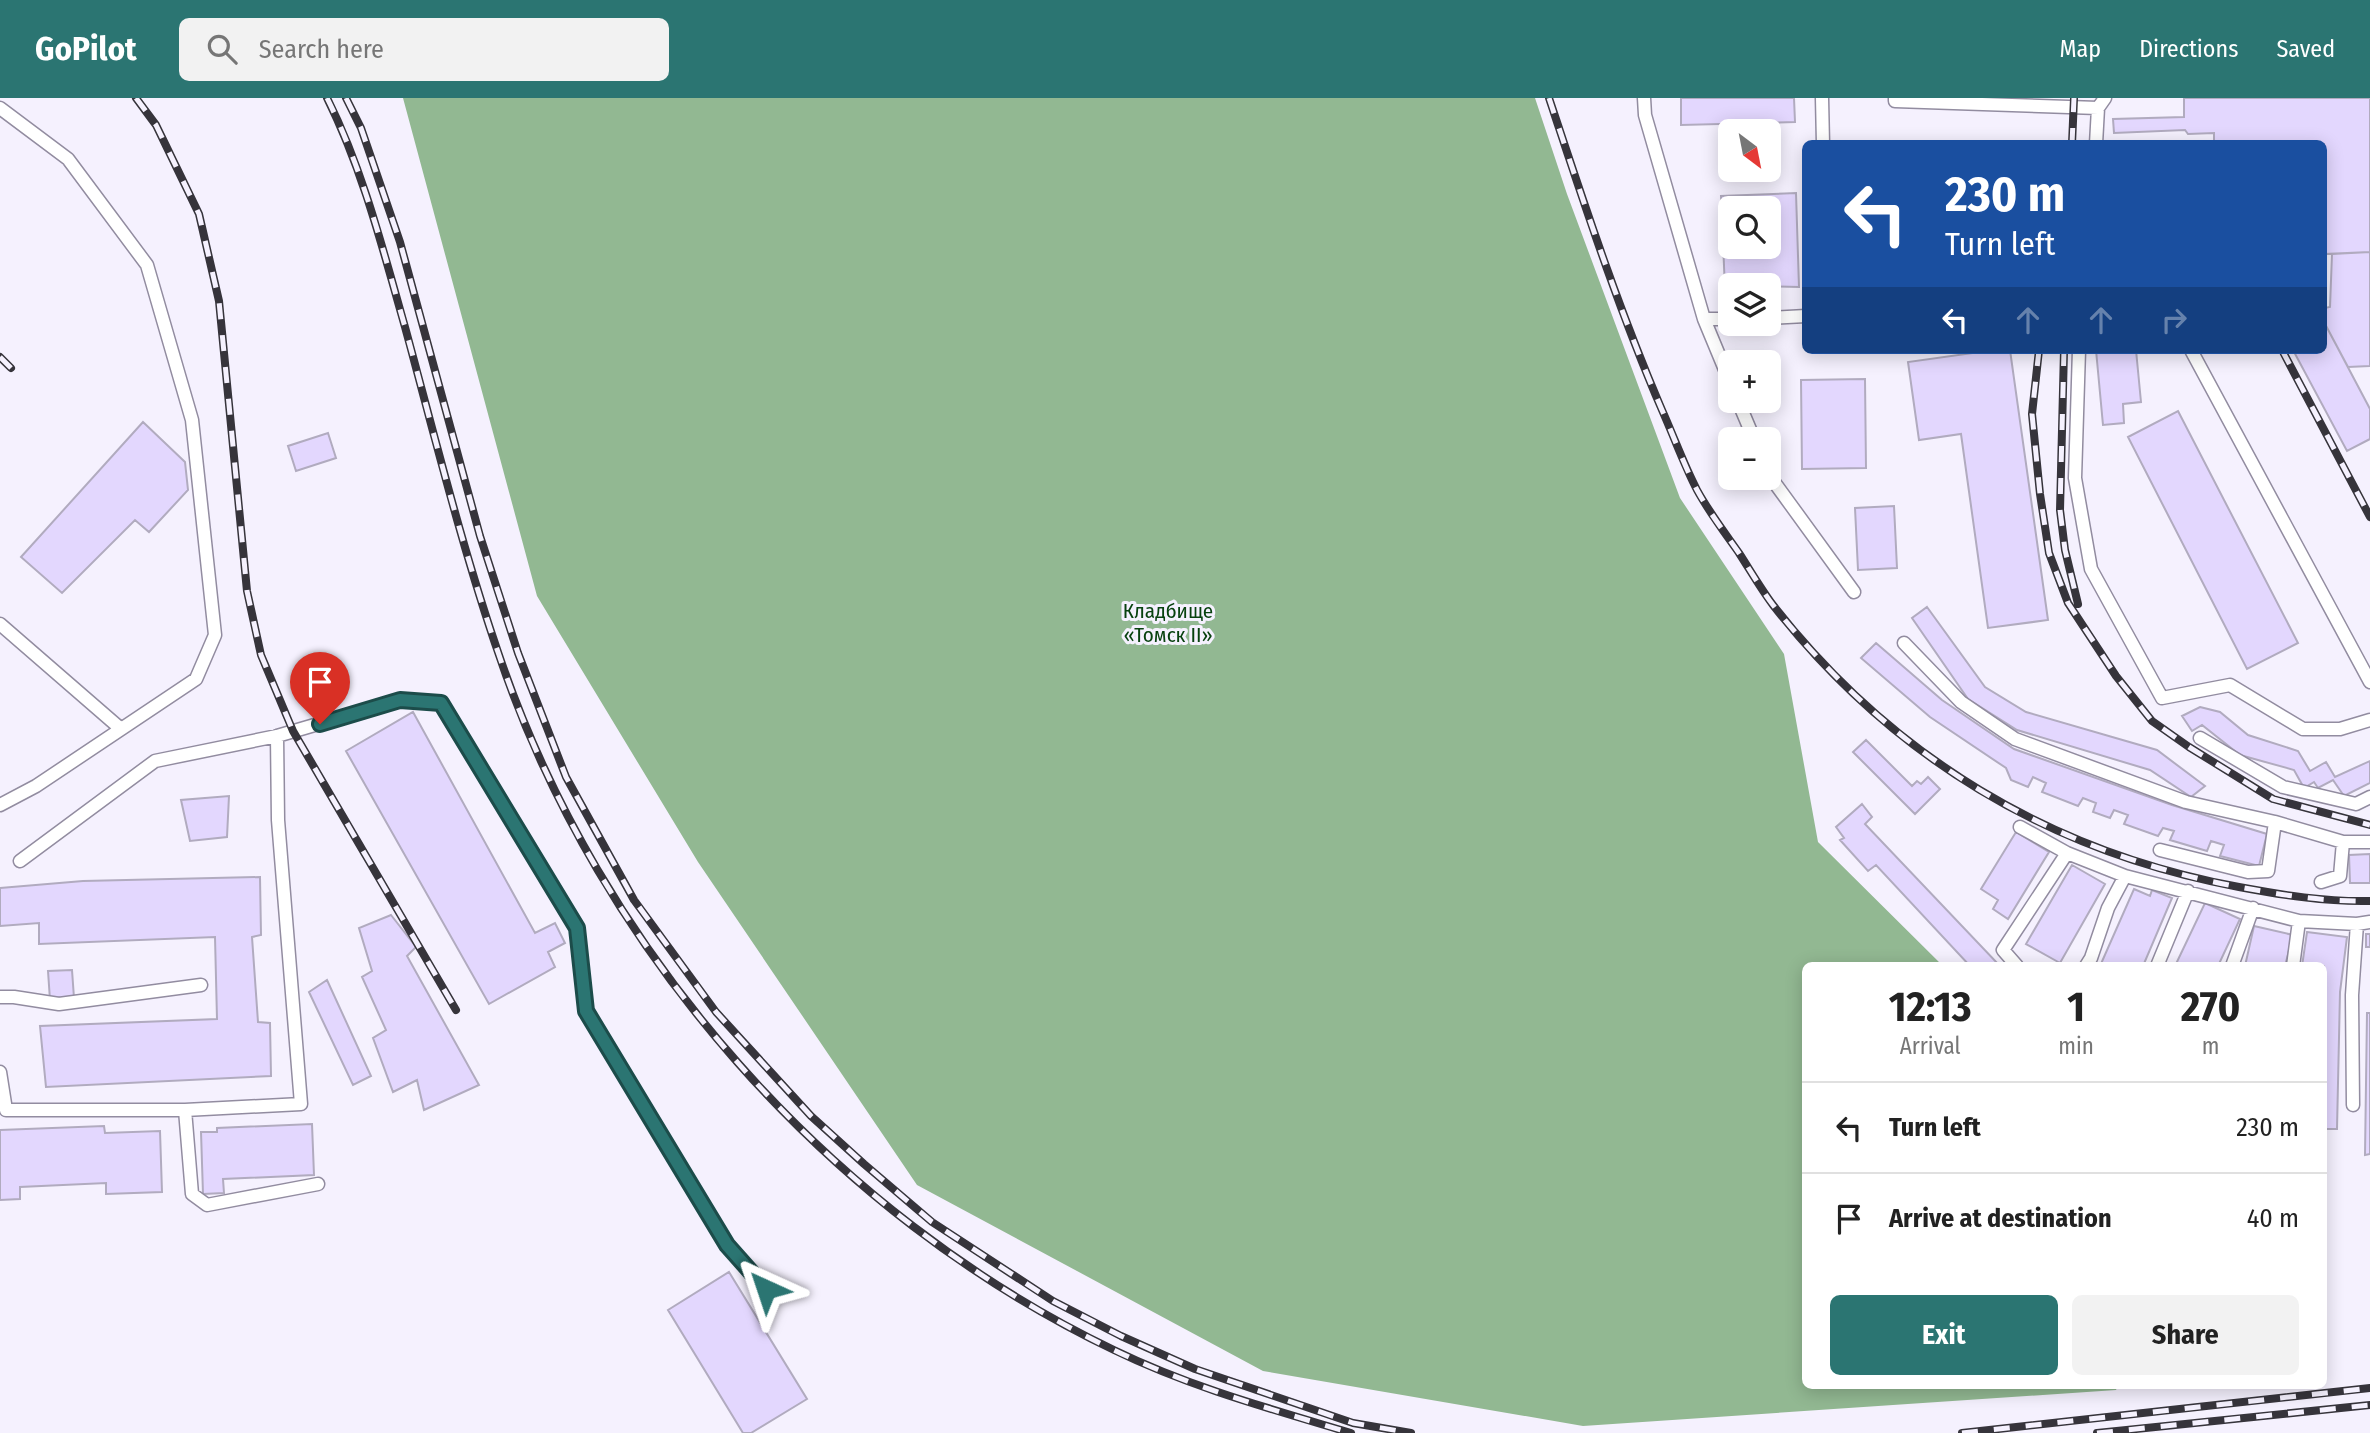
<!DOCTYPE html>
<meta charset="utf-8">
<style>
body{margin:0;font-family:"Fira Sans Condensed",sans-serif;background:#f2f2f2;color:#222;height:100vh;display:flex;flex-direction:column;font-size:26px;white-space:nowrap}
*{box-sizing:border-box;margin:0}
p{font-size:23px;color:#767676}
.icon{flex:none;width:38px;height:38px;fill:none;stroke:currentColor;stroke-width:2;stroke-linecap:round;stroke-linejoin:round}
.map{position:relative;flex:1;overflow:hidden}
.drawer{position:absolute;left:1802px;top:864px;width:525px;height:427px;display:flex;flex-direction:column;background:#fff;border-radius:10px;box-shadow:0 4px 18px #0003}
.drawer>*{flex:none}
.top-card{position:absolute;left:1802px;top:42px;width:525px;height:214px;border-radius:10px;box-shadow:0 4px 18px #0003;background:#1a4fa0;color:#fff;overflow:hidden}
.needle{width:46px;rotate:148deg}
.controls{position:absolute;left:1718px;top:21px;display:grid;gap:14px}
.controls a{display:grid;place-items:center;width:63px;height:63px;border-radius:10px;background:#fff;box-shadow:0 4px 18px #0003;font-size:35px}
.pin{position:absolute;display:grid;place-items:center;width:60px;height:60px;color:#fff;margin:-72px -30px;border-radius:50% 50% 50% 0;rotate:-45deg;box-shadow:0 0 7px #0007}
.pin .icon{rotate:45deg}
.me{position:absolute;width:77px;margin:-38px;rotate:318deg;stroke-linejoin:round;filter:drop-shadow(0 0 5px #0008)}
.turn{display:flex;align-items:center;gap:24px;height:147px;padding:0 28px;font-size:32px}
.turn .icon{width:91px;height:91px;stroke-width:2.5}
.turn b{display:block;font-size:49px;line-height:60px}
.lanes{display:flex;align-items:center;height:66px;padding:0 28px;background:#0003;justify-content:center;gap:35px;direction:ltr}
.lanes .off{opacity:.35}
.eta{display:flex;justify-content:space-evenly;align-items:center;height:119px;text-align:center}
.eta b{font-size:42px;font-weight:700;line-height:49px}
.action{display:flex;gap:14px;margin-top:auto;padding:14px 28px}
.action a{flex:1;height:80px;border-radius:10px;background:#2b7572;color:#fff;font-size:28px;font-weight:700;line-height:80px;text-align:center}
.action a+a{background:#f2f2f2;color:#222}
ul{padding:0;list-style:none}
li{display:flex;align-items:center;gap:21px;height:91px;padding:0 28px;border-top:2px solid #e0e0e0}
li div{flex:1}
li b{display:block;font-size:26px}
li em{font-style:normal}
header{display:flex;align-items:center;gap:42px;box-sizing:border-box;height:98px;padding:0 35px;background:#2b7572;color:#fff}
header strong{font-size:33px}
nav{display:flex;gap:38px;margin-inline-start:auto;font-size:24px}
.search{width:490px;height:63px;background:#f2f2f2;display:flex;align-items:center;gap:18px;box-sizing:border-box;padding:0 24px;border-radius:10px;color:#767676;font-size:26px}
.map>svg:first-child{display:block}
</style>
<header>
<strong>GoPilot</strong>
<div class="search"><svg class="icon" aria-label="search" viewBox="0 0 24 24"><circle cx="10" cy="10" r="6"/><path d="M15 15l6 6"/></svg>Search here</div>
<nav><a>Map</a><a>Directions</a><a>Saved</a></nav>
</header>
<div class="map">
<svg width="2370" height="1335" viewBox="0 0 2370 1335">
<rect width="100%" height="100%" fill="#f5f1fe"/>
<path fill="#92b892" d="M 403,0 L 1535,0 L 1567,96 L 1680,400 L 1784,556 L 1818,744 L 1943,868 L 1806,868 L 1806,1288 L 2118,1288 L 2116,1292 L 1583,1328 L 1263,1273 L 917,1087 L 698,764 L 537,498 Z"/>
<path fill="#e3d7fe" stroke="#b1abbf" stroke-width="2" fill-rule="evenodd" d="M 1681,0 L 1794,0 L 1795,24 L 1681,27 Z
M 2184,0 L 2370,0 L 2370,154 L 2324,156 L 2324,46 L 2214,46 L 2214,35 L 2188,36 L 2185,32 L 2114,35 L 2113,21 L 2184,19 Z
M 1796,95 L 1799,189 L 1731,187 L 1731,191 L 1725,191 L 1721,98 ZM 1731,110 L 1769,110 L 1769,149 L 1731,149 Z
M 2370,154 L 2370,268 L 2348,269 L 2324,224 L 2324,210 L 2330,209 L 2332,156 Z
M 2324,224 L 2370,311 L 2370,341 L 2347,353 L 2293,252 L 2324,252 Z
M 1994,252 L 2010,252 L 2048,522 L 1988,530 L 1961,336 L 1919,342 L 1908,264 Z
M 2096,252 L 2136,252 L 2141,304 L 2123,306 L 2124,325 L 2103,327 Z
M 1865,281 L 1866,370 L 1802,371 L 1801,282 Z
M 2178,313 L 2298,545 L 2247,571 L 2128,339 Z
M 143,324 L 185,364 L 188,392 L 149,434 L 135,422 L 62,495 L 21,459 Z
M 328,335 L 336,360 L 296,373 L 288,348 Z
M 1894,408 L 1897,470 L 1858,472 L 1855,410 Z
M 1927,509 L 1985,589 L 2026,614 L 2157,652 L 2205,688 L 2191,699 L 2150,672 L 2017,632 L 1968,601 L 1912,520 Z
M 1876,545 L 1942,602 L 2014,651 L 2172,707 L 2267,736 L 2259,768 L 2220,758 L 2224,747 L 2211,743 L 2207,753 L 2170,742 L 2174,733 L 2163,730 L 2158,738 L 2124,726 L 2128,717 L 2114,712 L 2110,720 L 2093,714 L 2096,705 L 2083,700 L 2078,708 L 2042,694 L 2046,685 L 2033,679 L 2028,689 L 2011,682 L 2006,670 L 1930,619 L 1861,560 Z
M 2200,609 L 2220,614 L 2248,637 L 2298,653 L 2310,673 L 2326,664 L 2335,679 L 2370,663 L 2370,685 L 2344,698 L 2333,682 L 2318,690 L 2314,684 L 2304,690 L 2294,672 L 2240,657 L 2202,627 L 2192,633 L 2182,618 Z
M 413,614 L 535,835 L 555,825 L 565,845 L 548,854 L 555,869 L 489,906 L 346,653 Z
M 1866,642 L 1912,688 L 1917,683 L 1921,686 L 1928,679 L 1940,691 L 1915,716 L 1853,654 Z
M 229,698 L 227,739 L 190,743 L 181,702 Z
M 1862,706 L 1872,719 L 1865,726 L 2000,868 L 1970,868 L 1876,767 L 1868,773 L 1840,742 L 1844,740 L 1836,729 Z
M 2016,734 L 2049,754 L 2008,821 L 1993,811 L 1998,802 L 1981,791 Z
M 2370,756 L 2370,785 L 2350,785 L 2349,757 Z
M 2072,767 L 2105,786 L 2060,865 L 2026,846 Z
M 260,779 L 261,837 L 252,839 L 258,924 L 270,925 L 271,978 L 46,989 L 40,928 L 217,921 L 215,839 L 39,846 L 39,825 L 0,828 L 0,790 L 83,783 Z
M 2134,791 L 2150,798 L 2152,792 L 2172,800 L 2143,868 L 2100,868 Z
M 2205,805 L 2240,821 L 2218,868 L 2175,868 Z
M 391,817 L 416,849 L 407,858 L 479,987 L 424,1012 L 417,982 L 393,994 L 373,940 L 386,932 L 362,879 L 372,873 L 359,830 Z
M 2254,828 L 2293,837 L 2285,868 L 2245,868 Z
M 2307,834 L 2347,839 L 2340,894 L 2337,1031 L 2324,1031 L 2324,868 L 2302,868 Z
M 2366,836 L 2370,836 L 2370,849 L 2366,849 Z
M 72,872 L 74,900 L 50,902 L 48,873 Z
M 327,882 L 371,978 L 353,987 L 309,894 Z
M 2367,915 L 2370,915 L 2370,1056 L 2365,1057 Z
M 312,1026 L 314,1077 L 223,1081 L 224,1095 L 203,1096 L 201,1034 L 217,1034 L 217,1030 Z
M 104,1028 L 105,1035 L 160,1033 L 162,1094 L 106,1096 L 106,1085 L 20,1089 L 20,1101 L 0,1102 L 0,1032 Z
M 729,1174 L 807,1301 L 751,1335 L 743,1335 L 668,1212 Z"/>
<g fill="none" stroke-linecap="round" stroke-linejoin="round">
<g stroke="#928ca0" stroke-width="15">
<path id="lane" d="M 1644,0 L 1645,17 L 1704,221 L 1731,286
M 1822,0 L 1823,46
M 1895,0 L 1895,3 L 2098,10
M 0,10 L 68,61 L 147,167 L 192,322 L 215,537 L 196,581 L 36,688 L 0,707
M 2096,46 L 2098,10 L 2105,0
M 1769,220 L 1806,218
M 1704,221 L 1731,221
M 2079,252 L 2075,380 L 2091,471 L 2162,600 L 2230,587 L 2303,631 L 2340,631 L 2370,622
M 2191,252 L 2370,584
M 1738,303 L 1754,341
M 1769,377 L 1854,494
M 0,526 L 121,631
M 1904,545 L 1961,604 L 2015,641 L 2186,704 L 2275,724 L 2343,744 L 2370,744
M 2200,640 L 2283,689 L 2356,706 L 2370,699
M 2020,729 L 2067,755 L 2125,778 L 2299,823 L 2357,826 L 2370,824
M 2160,752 L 2248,774 L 2268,773 L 2275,724
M 20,763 L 155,663 L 277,638 L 400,602 L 441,605 L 577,830 L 586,913 L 727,1147 L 766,1191
M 2321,784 L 2340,778 L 2343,744
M 2017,868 L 2003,852 L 2067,755
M 2086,868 L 2091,860 L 2108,810 L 2125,778
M 2157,868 L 2188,793
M 2232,868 L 2253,810
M 2293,868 L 2299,823
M 0,899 L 14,899 L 59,906 L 201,887
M 0,974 L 6,1012 L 185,1012 L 301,1006 L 278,722 L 277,638
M 2353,1007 L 2352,897 L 2357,826
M 185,1012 L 192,1096 L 207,1107 L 318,1086"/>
</g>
<use href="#lane" stroke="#fff" stroke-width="12"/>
<g stroke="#36343b" stroke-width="8">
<path id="rail" d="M 136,0 L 156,27 L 199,116 L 219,203 L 247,493 L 261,557 L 293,633 L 456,912
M 327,0 C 363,72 383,152 405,229 C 435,339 462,450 499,557 C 599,854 832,1117 1114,1252 C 1190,1289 1271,1311 1351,1335
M 346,0 L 361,30 L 400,144 L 480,438 L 518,555 L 566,679 L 634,802 L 716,914 L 811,1018 L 864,1066 L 932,1124 L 1053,1203 L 1121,1238 L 1195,1271 L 1353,1325 L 1411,1335
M 1549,0 C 1584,105 1618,210 1662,312 C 1674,339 1684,367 1697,392 C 1709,414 1725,435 1739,455 C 1750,472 1761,491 1773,507 C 1892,659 2050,754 2239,789 C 2282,797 2326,804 2370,803
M 2072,46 L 2074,0
M 2039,252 L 2032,316 L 2040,396 L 2049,455 L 2068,505 L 2116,578 L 2152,623 L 2189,649 L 2273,701 L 2370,727
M 2064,252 L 2060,412 L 2065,452 L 2078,506
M 2282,252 L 2370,419
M 0,259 L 11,270
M 1962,1335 L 2370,1290
M 2097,1335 L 2370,1307"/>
</g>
<use href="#rail" stroke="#f5f1fe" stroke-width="5" stroke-dasharray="16" stroke-linecap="butt"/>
</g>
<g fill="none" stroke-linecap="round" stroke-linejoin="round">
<g stroke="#1c4c4a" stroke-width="18">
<path id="route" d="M 320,626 L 400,602 L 441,605 L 577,830 L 586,913 L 727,1147 L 766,1191"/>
</g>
<use href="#route" stroke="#2b7572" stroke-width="12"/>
</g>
<g text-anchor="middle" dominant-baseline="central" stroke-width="6" stroke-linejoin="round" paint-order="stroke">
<g font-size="21" fill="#08420f" stroke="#f5f1fe">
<text x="1168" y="513">Кладбище<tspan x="1168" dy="24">«Томск II»</tspan></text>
</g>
</g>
</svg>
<div class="controls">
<a><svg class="needle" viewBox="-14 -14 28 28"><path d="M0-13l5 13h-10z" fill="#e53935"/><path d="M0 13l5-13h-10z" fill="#767676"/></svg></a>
<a><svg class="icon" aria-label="search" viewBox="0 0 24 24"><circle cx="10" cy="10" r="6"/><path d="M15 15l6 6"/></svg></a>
<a><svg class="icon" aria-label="layers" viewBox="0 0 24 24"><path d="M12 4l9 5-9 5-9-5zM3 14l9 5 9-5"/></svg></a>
<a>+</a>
<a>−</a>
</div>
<div class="pin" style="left:320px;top:626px;background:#d93025"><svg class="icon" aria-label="arrive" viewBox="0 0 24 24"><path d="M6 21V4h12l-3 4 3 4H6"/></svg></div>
<svg class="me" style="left:766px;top:1191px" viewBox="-20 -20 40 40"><path d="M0-17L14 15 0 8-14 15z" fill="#2b7572" stroke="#fff" stroke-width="4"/></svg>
<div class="top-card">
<div class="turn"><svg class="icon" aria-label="left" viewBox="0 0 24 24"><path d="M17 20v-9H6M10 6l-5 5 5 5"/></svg><div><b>230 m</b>Turn left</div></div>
<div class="lanes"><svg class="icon" aria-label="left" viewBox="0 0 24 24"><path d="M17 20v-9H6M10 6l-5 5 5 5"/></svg><svg class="icon off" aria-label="ahead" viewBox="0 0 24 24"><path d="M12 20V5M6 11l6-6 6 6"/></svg><svg class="icon off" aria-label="ahead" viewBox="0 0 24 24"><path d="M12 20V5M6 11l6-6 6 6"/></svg><svg class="icon off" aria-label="right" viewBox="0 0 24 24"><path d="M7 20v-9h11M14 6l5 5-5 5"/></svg></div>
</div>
<section class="drawer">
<div class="eta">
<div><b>12:13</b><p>Arrival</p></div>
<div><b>1</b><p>min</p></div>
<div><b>270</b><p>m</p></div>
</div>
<ul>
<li><svg class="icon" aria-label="left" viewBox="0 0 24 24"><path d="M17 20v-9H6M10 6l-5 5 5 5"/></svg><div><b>Turn left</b></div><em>230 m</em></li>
<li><svg class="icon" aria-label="arrive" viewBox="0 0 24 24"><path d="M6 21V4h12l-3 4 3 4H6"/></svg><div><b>Arrive at destination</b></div><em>40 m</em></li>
</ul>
<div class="action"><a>Exit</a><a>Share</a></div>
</section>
</div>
